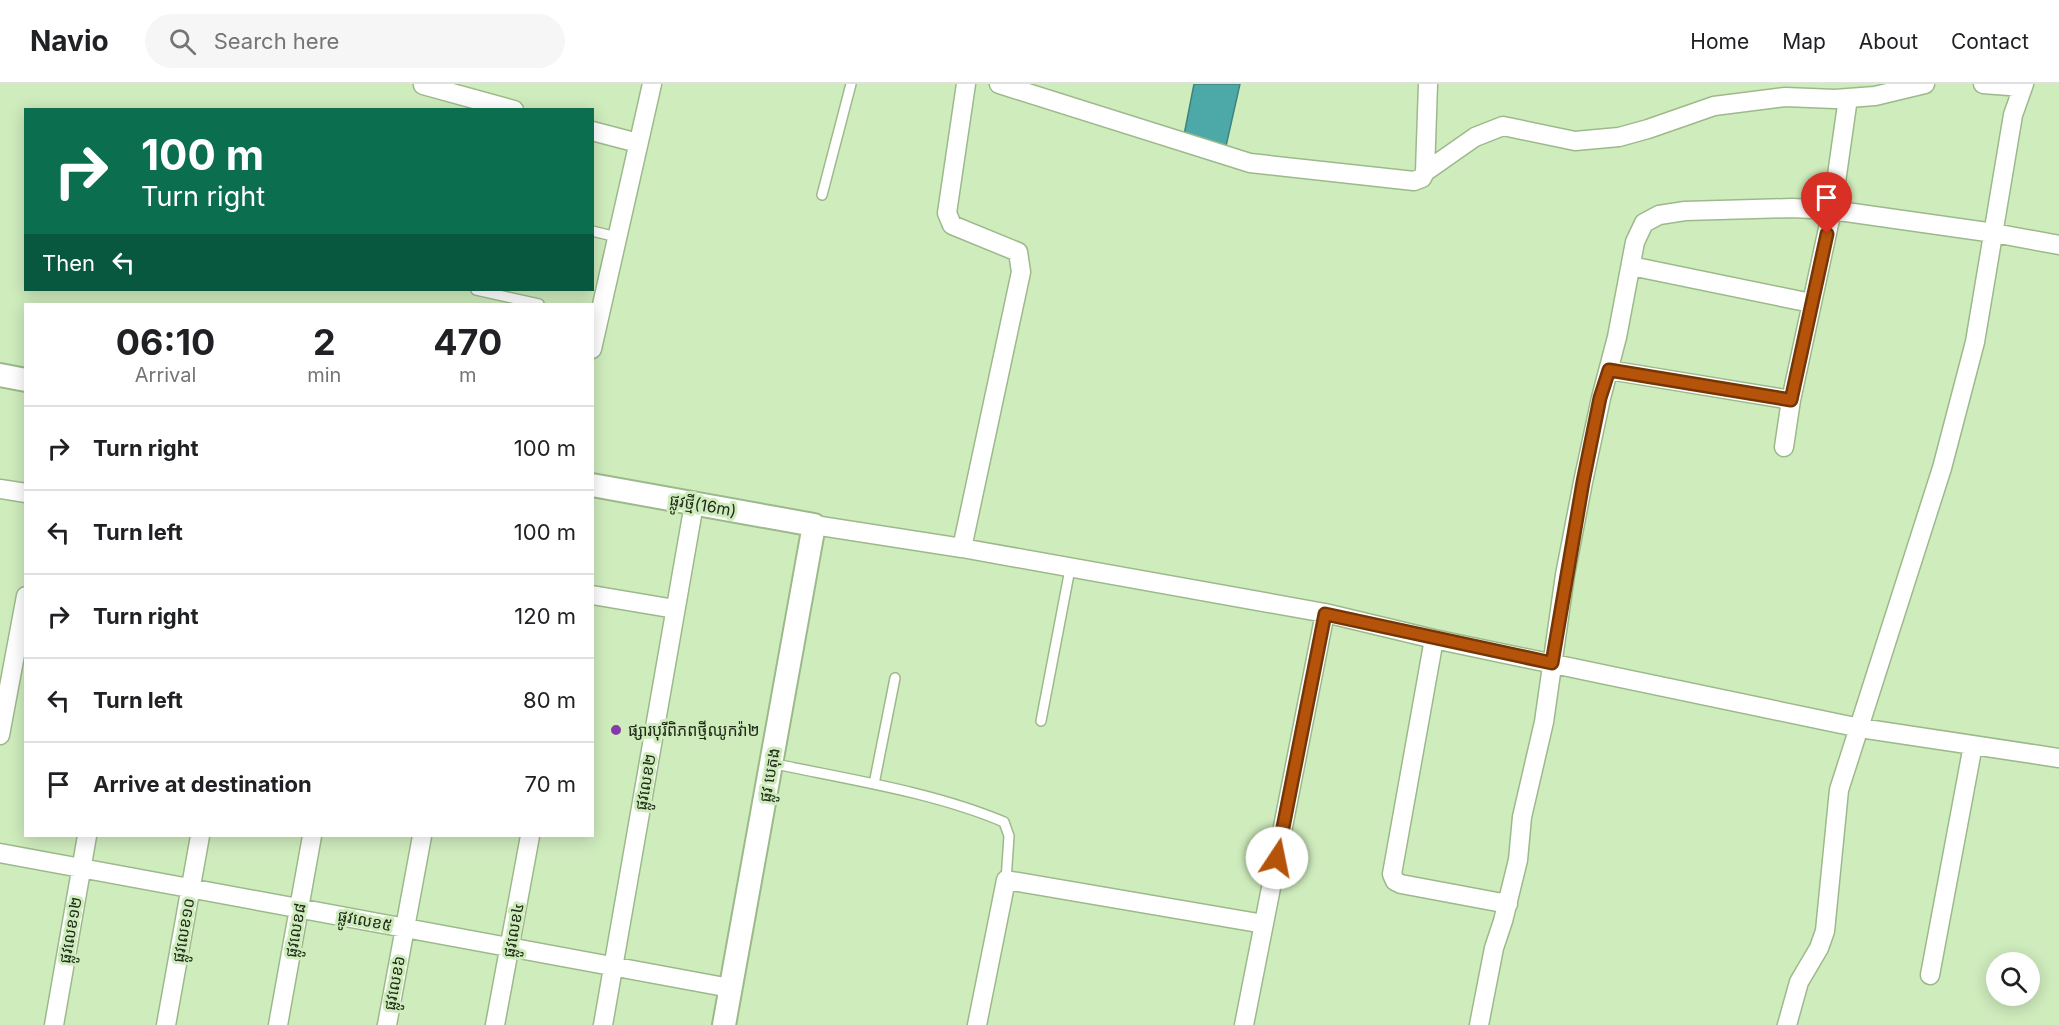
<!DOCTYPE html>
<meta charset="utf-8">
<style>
body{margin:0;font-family:Inter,"Noto Sans Khmer",sans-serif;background:#f6f6f6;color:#202124;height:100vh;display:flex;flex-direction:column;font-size:22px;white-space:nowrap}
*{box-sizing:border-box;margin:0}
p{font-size:20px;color:#757577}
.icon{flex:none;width:33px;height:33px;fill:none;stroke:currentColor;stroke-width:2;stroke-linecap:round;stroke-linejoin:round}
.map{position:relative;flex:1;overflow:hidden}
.sheet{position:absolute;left:24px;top:219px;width:570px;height:534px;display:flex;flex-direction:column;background:#fff;border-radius:0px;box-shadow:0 3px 15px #0003}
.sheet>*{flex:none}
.hud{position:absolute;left:24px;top:24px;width:570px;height:183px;border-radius:0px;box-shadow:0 3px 15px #0003;background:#0b6e4f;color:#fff;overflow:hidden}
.fabs{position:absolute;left:1986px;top:868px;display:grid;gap:12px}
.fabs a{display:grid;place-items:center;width:54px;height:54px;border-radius:50%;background:#fff;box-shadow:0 3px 15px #0003;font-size:30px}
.pin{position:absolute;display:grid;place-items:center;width:51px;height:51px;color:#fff;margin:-62px -26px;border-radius:50% 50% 50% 0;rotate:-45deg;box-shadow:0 0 6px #0007}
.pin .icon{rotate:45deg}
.me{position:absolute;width:66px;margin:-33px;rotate:11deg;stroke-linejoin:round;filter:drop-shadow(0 0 4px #0008)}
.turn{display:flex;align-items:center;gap:21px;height:126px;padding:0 18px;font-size:27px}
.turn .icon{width:78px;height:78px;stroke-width:2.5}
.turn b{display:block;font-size:42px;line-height:51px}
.then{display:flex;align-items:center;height:57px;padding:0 18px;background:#0003;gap:12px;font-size:22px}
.eta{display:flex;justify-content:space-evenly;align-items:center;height:102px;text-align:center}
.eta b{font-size:36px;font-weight:700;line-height:42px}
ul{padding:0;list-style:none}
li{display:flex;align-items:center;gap:18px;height:84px;padding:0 18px;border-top:2px solid #e0e0e0}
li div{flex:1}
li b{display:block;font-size:22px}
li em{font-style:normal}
header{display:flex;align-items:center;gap:36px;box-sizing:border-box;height:84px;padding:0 30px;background:#fff;border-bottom:2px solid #e0e0e0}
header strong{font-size:28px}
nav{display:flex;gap:33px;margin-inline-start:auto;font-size:21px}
.search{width:420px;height:54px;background:#f6f6f6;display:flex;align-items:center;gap:15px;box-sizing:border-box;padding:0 21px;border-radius:33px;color:#757577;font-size:22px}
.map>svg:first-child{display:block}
</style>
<header>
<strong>Navio</strong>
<div class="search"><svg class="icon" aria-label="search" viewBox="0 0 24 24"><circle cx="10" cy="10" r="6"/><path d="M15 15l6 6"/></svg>Search here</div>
<nav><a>Home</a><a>Map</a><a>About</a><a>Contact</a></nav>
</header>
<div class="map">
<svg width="2059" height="941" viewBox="0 0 2059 941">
<rect width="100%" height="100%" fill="#cfecbd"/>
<path fill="#4ca9a7" stroke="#3f837c" stroke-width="1.5" d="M 1194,0 L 1240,0 L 1226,62 L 1184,51 Z"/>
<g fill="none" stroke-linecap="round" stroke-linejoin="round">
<g stroke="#9db98c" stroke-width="12">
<path id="service" d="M 822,111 L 851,0
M 592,147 L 617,153
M 476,206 L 539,220
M 1041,637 L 1070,485
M 771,679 C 846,695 934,708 1004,738 L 1009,752 L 1006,796
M 874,700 L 895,594"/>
</g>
<g stroke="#9db98c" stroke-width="21">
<path id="minor" d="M 999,0 L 1250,79 L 1414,97 L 1422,94 L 1425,88 L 1428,0
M 1983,0 L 2022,3
M 423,1 L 514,26
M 592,47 L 638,59
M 1425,88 L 1475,53 L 1503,42 L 1575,57 L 1619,53 L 1648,45 L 1714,22 L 1785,13 L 1835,15 L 1875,12 L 1925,0
M 1631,182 L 1811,219
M 592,265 L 652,0
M 1609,286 L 1791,316
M 1784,363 L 1791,316 L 1832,126 L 1848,14
M 0,405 L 26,409
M 814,441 L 962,464 L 1325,529 L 1434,555 L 1860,644 L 2059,674
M 962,464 L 1021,188 L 1018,168 L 952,141 L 947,129 L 966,0
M 592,511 L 675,525
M 1434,555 L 1392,790 L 1395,797 L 1401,800 L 1508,820
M 0,651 L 26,512
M 0,769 L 730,904
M 1930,891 L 1973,661
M 54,941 L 87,752
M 166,941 L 200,752
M 278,941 L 312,752
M 387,941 L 422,752
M 495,941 L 530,752
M 603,941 L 694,420
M 977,941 L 1006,796 L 1264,840
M 1244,941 L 1325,529
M 1479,941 L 1494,864 L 1503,837 L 1518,776 L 1522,733 L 1544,638 L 1565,491 L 1583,398 L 1601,314 L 1617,253 L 1635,158 L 1644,139 L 1659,131 L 1685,127 L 1792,124 L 1832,126 L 1994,149 L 2059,161
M 1787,941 L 1799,898 L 1819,864 L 1825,847 L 1839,706 L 1942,384 L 1975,258 L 2013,31 L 2024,0"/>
</g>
<g stroke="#9db98c" stroke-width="26">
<path id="tertiary" d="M 0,291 L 26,296
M 592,401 L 814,441 L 724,941"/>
</g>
<use href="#service" stroke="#fff" stroke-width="9"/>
<use href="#minor" stroke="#fff" stroke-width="18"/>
<use href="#tertiary" stroke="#fff" stroke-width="22"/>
</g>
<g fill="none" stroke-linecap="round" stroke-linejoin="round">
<g stroke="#753606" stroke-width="15">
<path id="route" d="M 1277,774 L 1325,530 L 1552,579 L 1583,398 L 1600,314 L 1609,286 L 1791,316 L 1827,150"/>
</g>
<use href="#route" stroke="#b45309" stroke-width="10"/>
</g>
<circle fill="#8738a9" stroke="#cfecbd" stroke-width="2" cx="616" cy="646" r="6"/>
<g text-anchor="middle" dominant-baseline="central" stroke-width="6" stroke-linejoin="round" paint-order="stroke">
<g font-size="16" fill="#202b19" stroke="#cfecbd">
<text transform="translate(703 421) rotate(10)">ផ្លូវថ្មី(16m)</text>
<text transform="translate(769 691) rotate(-80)">ផ្លូវ បេតុង</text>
<text transform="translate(645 698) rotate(-80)">ផ្លូវលេខ២</text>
<text transform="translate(365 836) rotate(11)">ផ្លូវលេខ៥</text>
<text transform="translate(70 846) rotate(-80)">ផ្លូវលេខ១២</text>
<text transform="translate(183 846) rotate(-80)">ផ្លូវលេខ១០</text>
<text transform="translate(295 846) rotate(-80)">ផ្លូវលេខ៨</text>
<text transform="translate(513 846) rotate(-80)">ផ្លូវលេខ៤</text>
<text transform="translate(394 899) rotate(-79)">ផ្លូវលេខ៦</text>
</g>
<g font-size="16" fill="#202b19" stroke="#cfecbd" text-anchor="start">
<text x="628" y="646">ផ្សារបុរីពិភពថ្មីឈូកវ៉ា២</text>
</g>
</g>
</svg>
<div class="fabs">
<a><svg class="icon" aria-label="search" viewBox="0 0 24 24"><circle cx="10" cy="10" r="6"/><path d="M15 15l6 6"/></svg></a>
</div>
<div class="pin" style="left:1827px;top:150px;background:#d93025"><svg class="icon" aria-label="arrive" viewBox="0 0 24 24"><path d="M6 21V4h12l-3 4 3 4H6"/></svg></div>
<svg class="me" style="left:1277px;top:774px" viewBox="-20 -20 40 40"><circle r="19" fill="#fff"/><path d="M0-13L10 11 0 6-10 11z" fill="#b45309"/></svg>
<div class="hud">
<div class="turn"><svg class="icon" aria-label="right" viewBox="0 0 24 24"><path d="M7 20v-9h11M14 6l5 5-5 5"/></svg><div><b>100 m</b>Turn right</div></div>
<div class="then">Then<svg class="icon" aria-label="left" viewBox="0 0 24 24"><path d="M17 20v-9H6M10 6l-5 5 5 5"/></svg></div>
</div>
<section class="sheet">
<div class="eta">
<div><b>06:10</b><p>Arrival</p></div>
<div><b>2</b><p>min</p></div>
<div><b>470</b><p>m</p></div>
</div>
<ul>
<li><svg class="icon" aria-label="right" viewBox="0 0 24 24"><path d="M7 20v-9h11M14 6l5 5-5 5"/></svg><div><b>Turn right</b></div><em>100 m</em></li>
<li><svg class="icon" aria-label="left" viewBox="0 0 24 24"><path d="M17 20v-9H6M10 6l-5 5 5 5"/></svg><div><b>Turn left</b></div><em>100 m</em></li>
<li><svg class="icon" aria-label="right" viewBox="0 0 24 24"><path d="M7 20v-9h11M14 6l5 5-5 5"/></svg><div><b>Turn right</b></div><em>120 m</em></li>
<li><svg class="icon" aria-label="left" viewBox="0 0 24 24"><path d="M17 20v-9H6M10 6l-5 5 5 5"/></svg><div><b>Turn left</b></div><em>80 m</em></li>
<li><svg class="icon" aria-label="arrive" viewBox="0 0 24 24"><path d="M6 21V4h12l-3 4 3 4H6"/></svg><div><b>Arrive at destination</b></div><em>70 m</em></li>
</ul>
</section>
</div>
